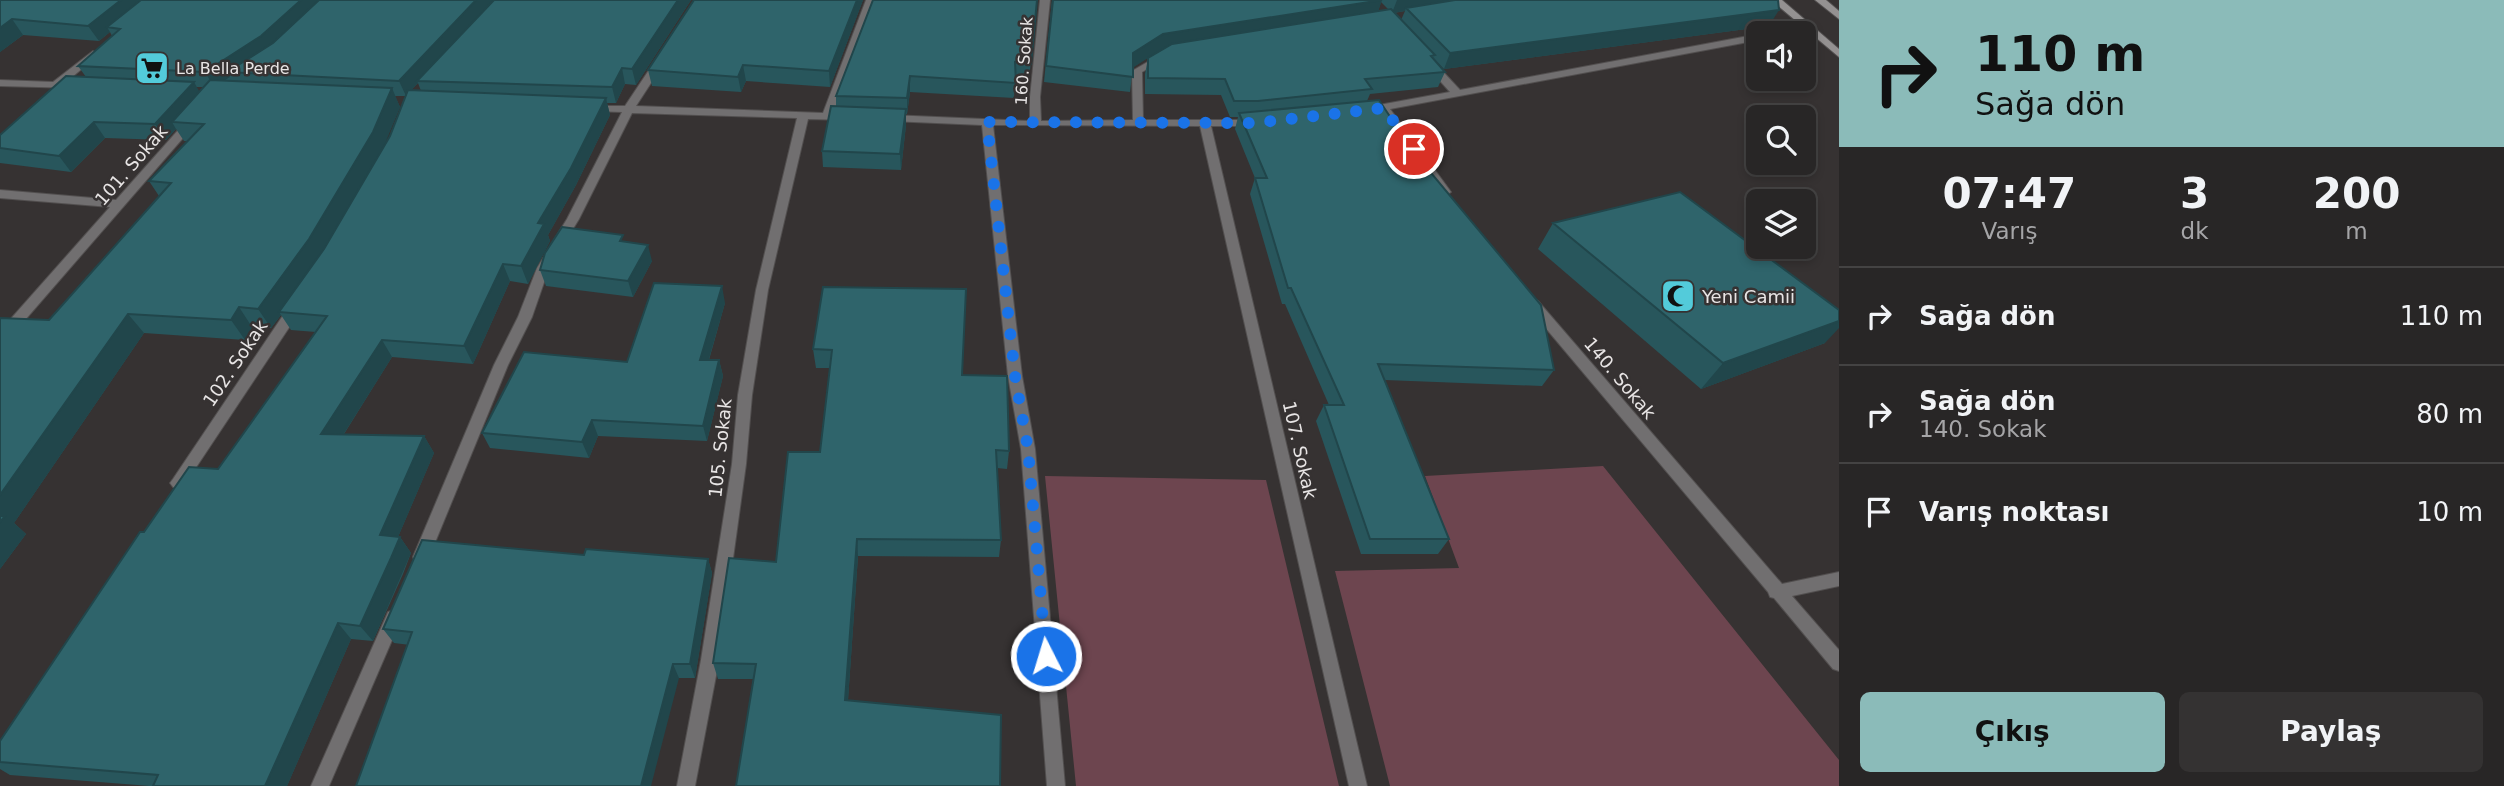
<!DOCTYPE html>
<html lang="tr">
<meta charset="utf-8">
<style>
body{margin:0;font-family:"DejaVu Sans",sans-serif;background:#343232;color:#f1f3f6;height:100vh;display:flex;flex-direction:column;font-size:26px;white-space:nowrap}
*{box-sizing:border-box;margin:0}
p{font-size:23px;color:#a5a5a7}
.icon{flex:none;width:38px;height:38px;fill:none;stroke:currentColor;stroke-width:2;stroke-linecap:round;stroke-linejoin:round}
.map{position:relative;flex:1;overflow:hidden}
.panel{display:flex;flex-direction:column;background:#282626;width:665px}
.panel>*{flex:none}
.hud{background:#8bbbb9;color:#111;overflow:hidden}
.buttons{position:absolute;left:1746px;top:21px;display:grid;gap:14px}
.buttons a{display:grid;place-items:center;width:70px;height:70px;border-radius:10px;background:#282626;box-shadow:0 4px 10px #0003,0 0 0 2px #444343;font-size:35px}
.pin{position:absolute;display:grid;place-items:center;width:60px;height:60px;color:#fff;margin:-30px;border:4px solid #fff;border-radius:50%;box-shadow:0 2px 7px #0007}
.me{position:absolute;width:77px;margin:-38px;rotate:355deg;stroke-linejoin:round;filter:drop-shadow(0 0 5px #0008)}
.turn{display:flex;align-items:center;gap:24px;height:147px;padding:0 21px;font-size:32px}
.turn .icon{width:91px;height:91px;stroke-width:2.5}
.turn b{display:block;font-size:49px;line-height:60px}
.eta{display:flex;justify-content:space-evenly;align-items:center;height:119px;text-align:center}
.eta b{font-size:42px;font-weight:600;line-height:49px}
.cta{display:flex;gap:14px;margin-top:auto;padding:14px 21px}
.cta a{flex:1;height:80px;border-radius:10px;background:#8bbbb9;color:#111;font-size:28px;font-weight:600;line-height:80px;text-align:center}
.cta a+a{background:#343232;color:#f1f3f6}
ul{padding:0;list-style:none}
li{display:flex;align-items:center;gap:21px;height:98px;padding:0 21px;border-top:2px solid #444343}
li div{flex:1}
li b{display:block;font-size:26px}
li em{font-style:normal}
main{display:flex;flex:1;min-height:0}
.map>svg:first-child{display:block}
</style>
<main>
<div class="map">
<svg width="1839" height="786" viewBox="0 0 1839 786">
<rect width="100%" height="100%" fill="#363232"/>
<path fill="#6d454f" d="M 1603,466 L 1839,760 L 1839,786 L 1390,786 L 1335,571 L 1459,568 L 1425,476 Z
M 1045,476 L 1266,480 L 1339,786 L 1076,786 Z"/>
<g fill="none" stroke-linecap="round" stroke-linejoin="round">
<g stroke="#524f4f" stroke-width="2">
<path id="minor" d="M 866,0 L 876,0 L 833,113 L 848,114 L 853,117 L 848,120 L 808,119 L 768,290 L 752,395 L 746,464 L 719,660 L 695,786 L 677,786 L 701,660 L 732,464 L 738,395 L 756,290 L 797,118 L 632,113 L 579,219 L 549,268 L 532,317 L 508,365 L 427,562 L 421,564 L 415,562 L 413,557 L 494,365 L 518,317 L 537,268 L 567,219 L 622,112 L 592,111 L 587,108 L 588,106 L 625,106 L 655,61 L 659,60 L 664,63 L 636,106 L 823,113 Z
M 1040,0 L 1050,0 L 1040,97 L 1041,121 L 1133,120 L 1132,71 L 1163,53 L 1168,56 L 1167,58 L 1142,72 L 1143,120 L 1254,120 L 1259,123 L 1254,126 L 1211,126 L 1367,786 L 1349,786 L 1200,126 L 993,125 L 1022,376 L 1035,449 L 1065,786 L 1047,786 L 1021,449 L 1008,376 L 982,125 L 890,121 L 885,118 L 890,115 L 1030,121 L 1030,97 Z
M 1809,25 L 1812,26 L 1812,30 L 1795,33 L 1775,33 Z
M 1759,34 L 1759,40 L 1390,109 L 1451,192 L 1445,196 L 1441,195 L 1381,111 L 1368,113 L 1363,110 L 1368,107 L 1450,92 L 1424,63 L 1429,60 L 1433,61 L 1460,90 Z
M 93,51 L 98,54 L 97,56 L 65,83 L 76,84 L 76,88 L 0,86 L 0,80 L 53,82 Z
M 192,118 L 197,121 L 196,123 L 5,343 L 0,345 L 0,331 L 110,207 L 0,198 L 0,190 L 116,200 L 188,119 Z
M 1533,299 L 1538,301 L 1782,584 L 1839,572 L 1839,586 L 1792,596 L 1839,650 L 1839,671 L 1833,669 L 1774,598 L 1770,597 L 1768,592 L 1528,307 L 1527,304 L 1528,301 Z
M 295,303 L 300,305 L 301,308 L 300,311 L 183,487 L 178,489 L 173,487 L 170,483 L 173,479 L 290,305 Z
M 394,610 L 400,612 L 402,617 L 329,786 L 311,786 L 388,612 Z"/>
</g>
<g stroke="#524f4f" stroke-width="2">
<path id="secondary" d="M 1771,0 L 1782,0 L 1839,49 L 1839,57 Z
M 1815,0 L 1826,0 L 1839,11 L 1839,19 Z"/>
</g>
<use href="#minor" fill="#716f70" fill-rule="evenodd"/>
<use href="#secondary" fill="#949191" fill-rule="evenodd"/>
</g>
<path fill="#28565c" fill-rule="evenodd" d="M 0,0 L 691,0 L 636,85 L 625,84 L 616,103 L 607,103 L 610,115 L 576,185 L 548,235 L 550,241 L 528,284 L 510,281 L 473,364 L 392,357 L 344,434 L 424,436 L 434,453 L 398,537 L 400,537 L 411,553 L 403,574 L 373,641 L 351,639 L 287,786 L 150,786 L 10,775 L 0,769 L 0,741 L 144,532 L 218,469 L 316,332 L 291,330 L 281,315 L 271,328 L 252,327 L 245,340 L 144,333 L 14,523 L 26,534 L 0,569 L 49,320 L 159,196 L 149,181 L 187,141 L 184,141 L 176,129 L 166,140 L 105,138 L 71,172 L 0,163 L 0,135 L 86,77 L 78,66 L 112,36 L 110,32 L 99,41 L 23,35 L 0,52 ZM 418,83 L 421,91 L 411,90 ZM 196,87 L 204,87 L 199,92 ZM 395,96 L 406,96 L 390,136 L 382,149 L 400,107 Z
M 694,0 L 863,0 L 830,87 L 746,81 L 741,92 L 652,86 L 648,70 Z
M 1037,0 L 1029,80 L 1015,78 L 1014,98 L 910,92 L 907,114 L 906,114 L 906,125 L 901,170 L 823,167 L 822,151 L 836,107 L 836,96 Z
M 1052,0 L 1778,0 L 1769,26 L 1444,69 L 1433,58 L 1445,72 L 1438,87 L 1370,94 L 1367,101 L 1554,370 L 1542,386 L 1385,380 L 1449,539 L 1438,554 L 1361,554 L 1316,421 L 1324,405 L 1329,405 L 1285,304 L 1282,304 L 1250,194 L 1255,178 L 1235,129 L 1238,117 L 1230,117 L 1221,95 L 1145,94 L 1145,74 L 1148,58 L 1162,49 L 1160,50 L 1133,67 L 1130,92 L 1044,82 ZM 1381,2 L 1389,10 L 1378,11 ZM 1405,11 L 1401,20 L 1394,13 Z
M 1553,223 L 1825,343 L 1701,389 L 1538,249 Z
M 625,242 L 652,261 L 633,297 L 546,286 L 540,270 Z
M 823,287 L 962,375 L 1009,451 L 1007,469 L 997,468 L 1001,540 L 999,557 L 858,556 L 848,700 L 1000,786 L 753,679 L 718,679 L 713,663 L 776,562 L 820,452 L 830,368 L 816,368 L 813,349 Z
M 725,303 L 709,360 L 719,360 L 723,376 L 707,441 L 598,436 L 589,458 L 490,448 L 482,433 L 627,362 Z
M 584,555 L 708,559 L 712,573 L 695,678 L 679,678 L 394,643 L 383,629 Z"/>
<path fill="#21464b" d="M 121,0 L 149,0 L 107,27 L 110,32 L 99,41 L 88,26 Z
M 301,0 L 324,0 L 269,51 L 227,72 L 230,77 L 214,87 L 205,72 Z
M 476,0 L 495,0 L 417,81 L 418,83 L 406,96 L 399,81 Z
M 678,0 L 691,0 L 636,85 L 632,69 Z
M 857,0 L 863,0 L 830,87 L 829,71 Z
M 1382,0 L 1377,15 L 1160,50 L 1131,69 L 1133,53 L 1163,34 Z
M 1397,0 L 1474,0 L 1406,8 L 1405,11 L 1392,13 Z
M 1779,10 L 1769,26 L 1444,69 L 1450,53 Z
M 12,19 L 23,35 L 0,52 L 0,28 Z
M 743,65 L 746,81 L 741,92 L 738,77 Z
M 622,68 L 625,84 L 616,103 L 612,87 Z
M 910,76 L 910,92 L 907,114 L 907,98 Z
M 194,82 L 203,98 L 172,122 L 176,129 L 166,140 L 155,124 Z
M 392,88 L 400,107 L 382,151 L 321,259 L 279,312 L 281,315 L 271,328 L 258,309 Z
M 606,98 L 610,115 L 576,185 L 548,235 L 550,241 L 528,284 L 521,266 L 538,223 Z
M 906,109 L 906,125 L 901,170 L 900,154 Z
M 94,122 L 105,138 L 71,172 L 59,156 Z
M 648,245 L 652,261 L 633,297 L 628,281 Z
M 503,264 L 510,281 L 473,364 L 464,346 Z
M 722,286 L 725,303 L 704,376 L 700,360 Z
M 239,307 L 252,327 L 245,340 L 231,320 Z
M 128,314 L 144,333 L 14,523 L 26,534 L 0,569 L 0,495 Z
M 1839,321 L 1839,328 L 1825,343 L 1701,389 L 1723,363 Z
M 382,340 L 392,357 L 333,451 L 321,434 Z
M 719,360 L 723,376 L 707,441 L 703,426 Z
M 592,420 L 598,436 L 589,458 L 582,442 Z
M 424,436 L 434,453 L 392,551 L 380,535 Z
M 400,537 L 411,553 L 373,641 L 360,626 Z
M 857,539 L 858,556 L 847,715 L 845,700 Z
M 708,559 L 712,573 L 695,678 L 690,664 Z
M 338,623 L 351,639 L 287,786 L 265,786 Z
M 673,664 L 679,678 L 651,786 L 641,786 Z"/>
<path fill="#2f646b" stroke="#21464b" stroke-width="2" d="M 0,0 L 121,0 L 88,26 L 12,19 L 0,28 Z
M 141,0 L 301,0 L 261,36 L 205,72 L 78,66 L 120,29 L 107,27 Z
M 319,0 L 476,0 L 399,81 L 227,72 L 273,43 Z
M 494,0 L 678,0 L 632,69 L 622,68 L 612,87 L 417,81 Z
M 694,0 L 857,0 L 829,71 L 743,65 L 738,77 L 648,70 Z
M 873,0 L 1037,0 L 1031,64 L 1015,62 L 1016,83 L 910,76 L 907,98 L 836,96 Z
M 1053,0 L 1382,0 L 1163,34 L 1133,53 L 1133,77 L 1046,66 Z
M 1455,0 L 1778,0 L 1779,10 L 1450,53 L 1406,8 Z
M 1391,9 L 1435,55 L 1431,56 L 1445,72 L 1365,79 L 1372,89 L 1258,101 L 1234,101 L 1225,79 L 1148,78 L 1148,58 L 1172,44 Z
M 66,76 L 194,82 L 155,124 L 94,122 L 59,156 L 0,148 L 0,135 Z
M 210,80 L 392,88 L 373,132 L 309,239 L 258,309 L 239,307 L 231,320 L 128,314 L 0,495 L 0,318 L 49,320 L 171,183 L 149,181 L 204,124 L 172,122 Z
M 408,90 L 606,98 L 571,168 L 538,223 L 544,224 L 521,266 L 503,264 L 464,346 L 382,340 L 321,434 L 424,436 L 380,535 L 400,537 L 391,558 L 360,626 L 338,623 L 265,786 L 153,786 L 158,775 L 0,762 L 0,741 L 140,532 L 144,532 L 189,467 L 218,469 L 327,316 L 279,312 L 324,249 L 390,136 Z
M 1379,100 L 1428,174 L 1432,174 L 1541,305 L 1554,370 L 1378,364 L 1449,539 L 1370,539 L 1324,405 L 1344,405 L 1291,288 L 1288,288 L 1255,178 L 1267,178 L 1239,113 Z
M 831,106 L 906,109 L 900,154 L 822,151 Z
M 1680,192 L 1839,310 L 1839,321 L 1723,363 L 1553,223 Z
M 562,227 L 623,235 L 620,241 L 648,245 L 628,281 L 540,270 L 545,253 Z
M 654,283 L 722,286 L 700,360 L 719,360 L 703,426 L 592,420 L 582,442 L 482,433 L 524,352 L 627,362 Z
M 823,287 L 966,289 L 962,375 L 1007,376 L 1009,451 L 996,450 L 1001,540 L 857,539 L 845,700 L 1001,715 L 1000,786 L 736,786 L 756,664 L 713,663 L 729,558 L 776,562 L 788,452 L 820,452 L 832,350 L 813,349 Z
M 0,516 L 5,516 L 0,522 Z
M 422,540 L 584,555 L 586,549 L 708,559 L 690,664 L 673,664 L 641,786 L 356,786 L 412,632 L 383,629 Z"/>
<g fill="none" stroke-linecap="round" stroke-linejoin="round">
<path stroke="#1a73e8" stroke-width="12" stroke-dasharray="0 21.6" d="M 1046,656 L 1028,449 L 1015,376 L 987,122 L 1254,123 L 1384,108 L 1414,149"/>
</g>
<defs>
<g id="supermarket-square" transform="scale(1.75)"><rect x="-9" y="-9" width="18" height="18" rx="4" fill="#53cbda" stroke="#363232"/><path d="M-6-5.5h2.5l.6 2H6L4.5 2H-2.5L-4.4-4H-6ZM-1.5 3.2a1.3 1.3 0 1 0 .1 0ZM3 3.2a1.3 1.3 0 1 0 .1 0Z" fill="#111"/></g>
<g id="mosque-square" transform="scale(1.75)"><rect x="-9" y="-9" width="18" height="18" rx="4" fill="#53cbda" stroke="#363232"/><path d="M3.5-4.9A6 6 0 1 0 3.5 4.9A5 5 0 1 1 3.5-4.9Z" fill="#111"/></g>
</defs>
<g fill-rule="evenodd">
<use href="#supermarket-square" x="152" y="68"/>
<use href="#mosque-square" x="1678" y="296"/>
</g>
<g text-anchor="middle" dominant-baseline="central" stroke-width="5" stroke-linejoin="round" paint-order="stroke">
<g font-size="16" fill="#e8e5e5" stroke="#363232">
<text transform="translate(1024 61) rotate(-86)">160. Sokak</text>
</g>
<g font-size="16" fill="#e8e5e5" stroke="#363232" text-anchor="start">
<text x="176" y="68">La Bella Perde</text>
</g>
<g font-size="18" fill="#e8e5e5" stroke="#363232">
<text transform="translate(131 165) rotate(-49)">101. Sokak</text>
<text transform="translate(235 363) rotate(-56)">102. Sokak</text>
<text transform="translate(1620 378) rotate(50)">140. Sokak</text>
<text transform="translate(720 448) rotate(-84)">105. Sokak</text>
<text transform="translate(1300 450) rotate(77)">107. Sokak</text>
</g>
<g font-size="18" fill="#e8e5e5" stroke="#363232" text-anchor="start">
<text x="1702" y="296">Yeni Camii</text>
</g>
</g>
</svg>
<div class="buttons">
<a><svg class="icon" aria-label="sound" viewBox="0 0 24 24"><path d="M4 9h4l5-4v14l-5-4H4zM17 9q2 3 0 6"/></svg></a>
<a><svg class="icon" aria-label="search" viewBox="0 0 24 24"><circle cx="10" cy="10" r="6"/><path d="M15 15l6 6"/></svg></a>
<a><svg class="icon" aria-label="layers" viewBox="0 0 24 24"><path d="M12 4l9 5-9 5-9-5zM3 14l9 5 9-5"/></svg></a>
</div>
<div class="pin" style="left:1414px;top:149px;background:#d93025"><svg class="icon" aria-label="arrive" viewBox="0 0 24 24"><path d="M6 21V4h12l-3 4 3 4H6"/></svg></div>
<svg class="me" style="left:1046px;top:656px" viewBox="-20 -20 40 40"><circle r="17" fill="#1a73e8" stroke="#fff" stroke-width="3"/><path d="M0-11L8 9 0 5-8 9z" fill="#fff"/></svg>
</div>
<section class="panel">
<div class="hud">
<div class="turn"><svg class="icon" aria-label="right" viewBox="0 0 24 24"><path d="M7 20v-9h11M14 6l5 5-5 5"/></svg><div><b>110 m</b>Sağa dön</div></div>
</div>
<div class="eta">
<div><b>07:47</b><p>Varış</p></div>
<div><b>3</b><p>dk</p></div>
<div><b>200</b><p>m</p></div>
</div>
<ul>
<li><svg class="icon" aria-label="right" viewBox="0 0 24 24"><path d="M7 20v-9h11M14 6l5 5-5 5"/></svg><div><b>Sağa dön</b></div><em>110 m</em></li>
<li><svg class="icon" aria-label="right" viewBox="0 0 24 24"><path d="M7 20v-9h11M14 6l5 5-5 5"/></svg><div><b>Sağa dön</b><p>140. Sokak</p></div><em>80 m</em></li>
<li><svg class="icon" aria-label="arrive" viewBox="0 0 24 24"><path d="M6 21V4h12l-3 4 3 4H6"/></svg><div><b>Varış noktası</b></div><em>10 m</em></li>
</ul>
<div class="cta"><a>Çıkış</a><a>Paylaş</a></div>
</section>
</main>
